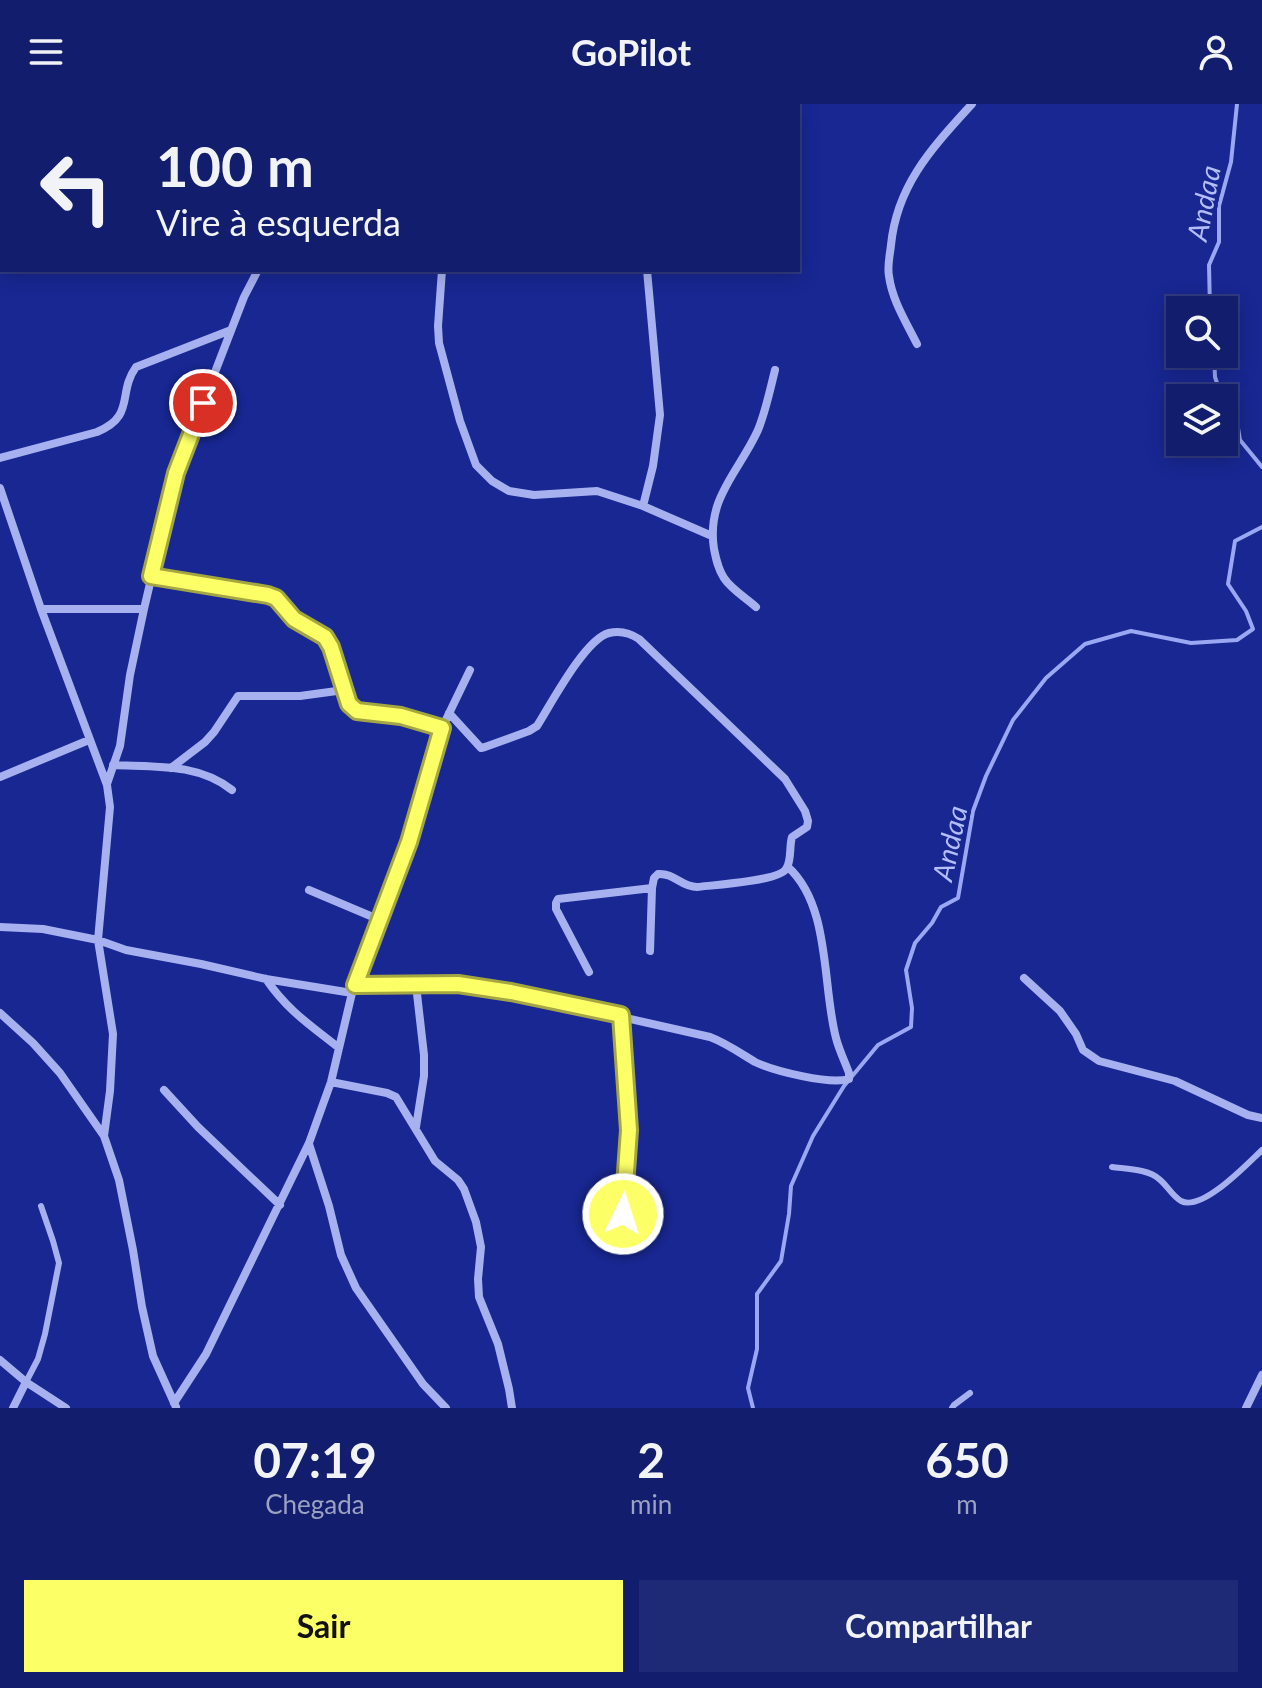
<!DOCTYPE html>
<html lang="pt">
<meta charset="utf-8">
<style>
body{margin:0;font-family:Lato,sans-serif;background:#1f2a76;color:#f1f3f6;height:100vh;display:flex;flex-direction:column;font-size:30px;white-space:nowrap}
*{box-sizing:border-box;margin:0}
p{font-size:26px;color:#9ca2c2}
.icon{flex:none;width:44px;height:44px;fill:none;stroke:currentColor;stroke-width:2;stroke-linecap:round;stroke-linejoin:round}
.map{position:relative;height:1304px;overflow:hidden}
.details{display:flex;flex-direction:column;background:#121d6e;flex:1}
.details>*{flex:none}
.hud{position:absolute;left:0px;top:0px;width:800px;height:168px;box-shadow:0 4px 20px #0003,0 0 0 2px #313b81;background:#121d6e;color:#f1f3f6;overflow:hidden}
.tools{position:absolute;left:1166px;top:192px;display:grid;gap:16px}
.tools a{display:grid;place-items:center;width:72px;height:72px;border-radius:0px;background:#121d6e;box-shadow:0 4px 20px #0003,0 0 0 2px #313b81;font-size:40px}
.pin{position:absolute;display:grid;place-items:center;width:68px;height:68px;color:#fff;margin:-34px;border:4px solid #fff;border-radius:50%;box-shadow:0 2px 8px #0007}
.me{position:absolute;width:88px;margin:-44px;rotate:4deg;stroke-linejoin:round;filter:drop-shadow(0 0 6px #0008)}
.turn{display:flex;align-items:center;gap:28px;height:168px;padding:0 24px;font-size:36px}
.turn .icon{width:104px;height:104px;stroke-width:2.5}
.turn b{display:block;font-size:56px;line-height:68px}
.eta{display:flex;justify-content:space-evenly;align-items:center;height:136px;text-align:center}
.eta b{font-size:48px;font-weight:700;line-height:56px}
.primary-button{display:flex;gap:16px;margin-top:auto;padding:16px 24px}
.primary-button a{flex:1;height:92px;border-radius:0px;background:#fcff66;color:#111;font-size:32px;font-weight:700;line-height:92px;text-align:center}
.primary-button a+a{background:#1f2a76;color:#f1f3f6}
header{display:flex;justify-content:space-between;align-items:center;height:104px;padding:0 24px;background:#121d6e;font-size:36px;font-weight:700}
.map>svg:first-child{display:block}
</style>
<header><svg class="icon" aria-label="menu" viewBox="0 0 24 24"><path d="M4 6h16M4 12h16M4 18h16"/></svg>GoPilot<svg class="icon" aria-label="person" viewBox="0 0 24 24"><circle cx="12" cy="8" r="4"/><path d="M4 21q1-7 8-7t8 7"/></svg></header>
<div class="map">
<svg width="1262" height="1304" viewBox="0 0 1262 1304">
<rect width="100%" height="100%" fill="#182792"/>
<g fill="none" stroke-linecap="round" stroke-linejoin="round">
<path stroke="#9aa7f2" stroke-width="4" d="M 1210,206 L 1209,161 L 1219,138 L 1219,102 L 1231,58 L 1237,0
M 1214,250 L 1215,273 L 1222,294
M 1224,300 L 1238,324 L 1240,336 L 1262,363
M 753,1304 L 748,1284 L 757,1245 L 757,1190 L 781,1157 L 789,1110 L 791,1082 L 813,1032 L 844,982 L 878,941 L 911,923 L 912,904 L 906,866 L 915,839 L 932,819 L 941,803 L 958,794 L 973,707 L 986,672 L 1013,616 L 1046,574 L 1085,540 L 1131,527 L 1191,539 L 1237,536 L 1253,525 L 1246,507 L 1228,480 L 1235,437 L 1262,423"/>
<path stroke="#a7b1f0" stroke-width="6" d="M 1112,1063 C 1126,1065 1148,1065 1159,1075 C 1167,1081 1172,1092 1181,1097 C 1202,1108 1247,1060 1262,1046
M 26,1278 L 38,1255 L 45,1230 L 59,1159 L 53,1137 L 41,1102
M 952,1304 L 954,1301 L 970,1289"/>
<path stroke="#a7b1f0" stroke-width="8" d="M 364,0 L 365,2
M 631,0 L 632,2
M 351,2 L 353,0
M 669,2 L 671,0
M 0,68 L 2,69
M 442,166 L 438,222 L 439,239 L 460,317 L 476,361 L 492,377 L 509,387 L 534,391 L 597,387 L 643,402 L 653,362 L 660,311 L 647,166
M 917,240 C 906,218 892,196 889,172 C 887,162 890,151 891,141 C 897,80 933,43 972,0
M 0,354 L 97,328 C 136,312 117,289 136,263 L 231,226
M 0,384 L 41,505 L 107,681 L 110,703 L 98,836 L 113,930 L 110,987 L 104,1032
M 643,402 L 712,432
M 151,472 L 268,491 L 276,494 L 294,515 L 325,533 L 331,543 L 349,600 L 357,607 L 401,612 L 442,624
M 756,503 C 746,494 731,485 724,474 C 718,465 716,455 714,445 C 706,394 739,368 758,326 C 766,306 770,286 775,266
M 41,505 L 144,505
M 449,609 L 481,644 L 485,643 L 529,627 L 537,622 C 551,600 585,535 609,529 C 621,526 630,529 639,535 L 785,675 L 805,707 L 808,717 L 807,723 L 792,733 C 789,742 792,757 786,765 C 779,777 714,781 697,783 C 681,783 675,769 658,770 L 654,774 L 652,784 L 650,847
M 113,661 C 154,663 198,659 232,686
M 171,664 L 205,638 L 214,628 L 238,592 L 300,592 L 344,586
M 0,673 L 89,636
M 107,680 L 120,642 L 130,571 L 144,505 L 176,369 L 244,193 L 258,166
M 309,786 L 380,816
M 0,823 L 43,825 L 98,836 L 126,846 L 201,860 L 266,875 L 352,889
M 589,868 L 556,805 L 556,799 L 558,795 L 652,784
M 1024,874 L 1060,907 L 1076,930 L 1083,946 L 1099,957 L 1175,977 L 1248,1011 L 1262,1014
M 266,875 C 287,906 310,921 339,944
M 355,881 L 458,880 L 511,888 L 710,933 C 726,939 740,949 755,958 C 774,967 830,981 849,975 L 849,969 C 845,958 839,946 836,934 C 822,882 831,802 788,763
M 416,881 L 424,951 L 424,972 L 416,1023
M 0,909 L 33,939 L 60,969 L 104,1032 L 119,1076 L 133,1146 L 142,1203 L 153,1252 L 176,1303
M 621,911 L 629,1026 L 621,1139
M 331,978 L 387,989 L 396,993 L 435,1057 L 458,1076 L 464,1085 L 476,1118 L 481,1143 L 478,1175 L 479,1193 L 498,1240 L 509,1285 L 512,1304
M 164,986 L 198,1023 L 280,1101
M 309,1040 L 329,1102 L 341,1151 L 356,1184 L 423,1280 L 446,1304
M 0,1256 L 26,1278 L 66,1304
M 174,1299 L 206,1250 L 309,1039 L 331,978 L 352,889 L 409,738 L 442,624 L 470,566
M 13,1304 L 26,1278
M 1246,1304 L 1262,1271"/>
</g>
<g fill="none" stroke-linecap="round" stroke-linejoin="round">
<g stroke="#a4a642" stroke-width="20">
<path id="route" d="M 203,299 L 176,369 L 151,472 L 268,491 L 276,494 L 294,515 L 325,533 L 331,543 L 349,600 L 357,607 L 401,612 L 442,624 L 409,738 L 355,881 L 458,880 L 511,888 L 621,911 L 629,1026 L 623,1110"/>
</g>
<use href="#route" stroke="#fcff66" stroke-width="14"/>
</g>
<g text-anchor="middle" dominant-baseline="central" stroke-width="8" stroke-linejoin="round" paint-order="stroke">
<g font-size="28" font-style="italic" fill="#b3bdf7" stroke="#182792">
<text transform="translate(1203 99) rotate(-79)">Andaa</text>
<text transform="translate(949 739) rotate(-78)">Andaa</text>
</g>
</g>
</svg>
<div class="tools">
<a><svg class="icon" aria-label="search" viewBox="0 0 24 24"><circle cx="10" cy="10" r="6"/><path d="M15 15l6 6"/></svg></a>
<a><svg class="icon" aria-label="layers" viewBox="0 0 24 24"><path d="M12 4l9 5-9 5-9-5zM3 14l9 5 9-5"/></svg></a>
</div>
<div class="pin" style="left:203px;top:299px;background:#d93025"><svg class="icon" aria-label="arrive" viewBox="0 0 24 24"><path d="M6 21V4h12l-3 4 3 4H6"/></svg></div>
<svg class="me" style="left:623px;top:1110px" viewBox="-20 -20 40 40"><circle r="17" fill="#fcff66" stroke="#fff" stroke-width="3"/><path d="M0-11L8 9 0 5-8 9z" fill="#fff"/></svg>
<div class="hud">
<div class="turn"><svg class="icon" aria-label="left" viewBox="0 0 24 24"><path d="M17 20v-9H6M10 6l-5 5 5 5"/></svg><div><b>100 m</b>Vire à esquerda</div></div>
</div>
</div>
<section class="details">
<div class="eta">
<div><b>07:19</b><p>Chegada</p></div>
<div><b>2</b><p>min</p></div>
<div><b>650</b><p>m</p></div>
</div>
<div class="primary-button"><a>Sair</a><a>Compartilhar</a></div>
</section>
